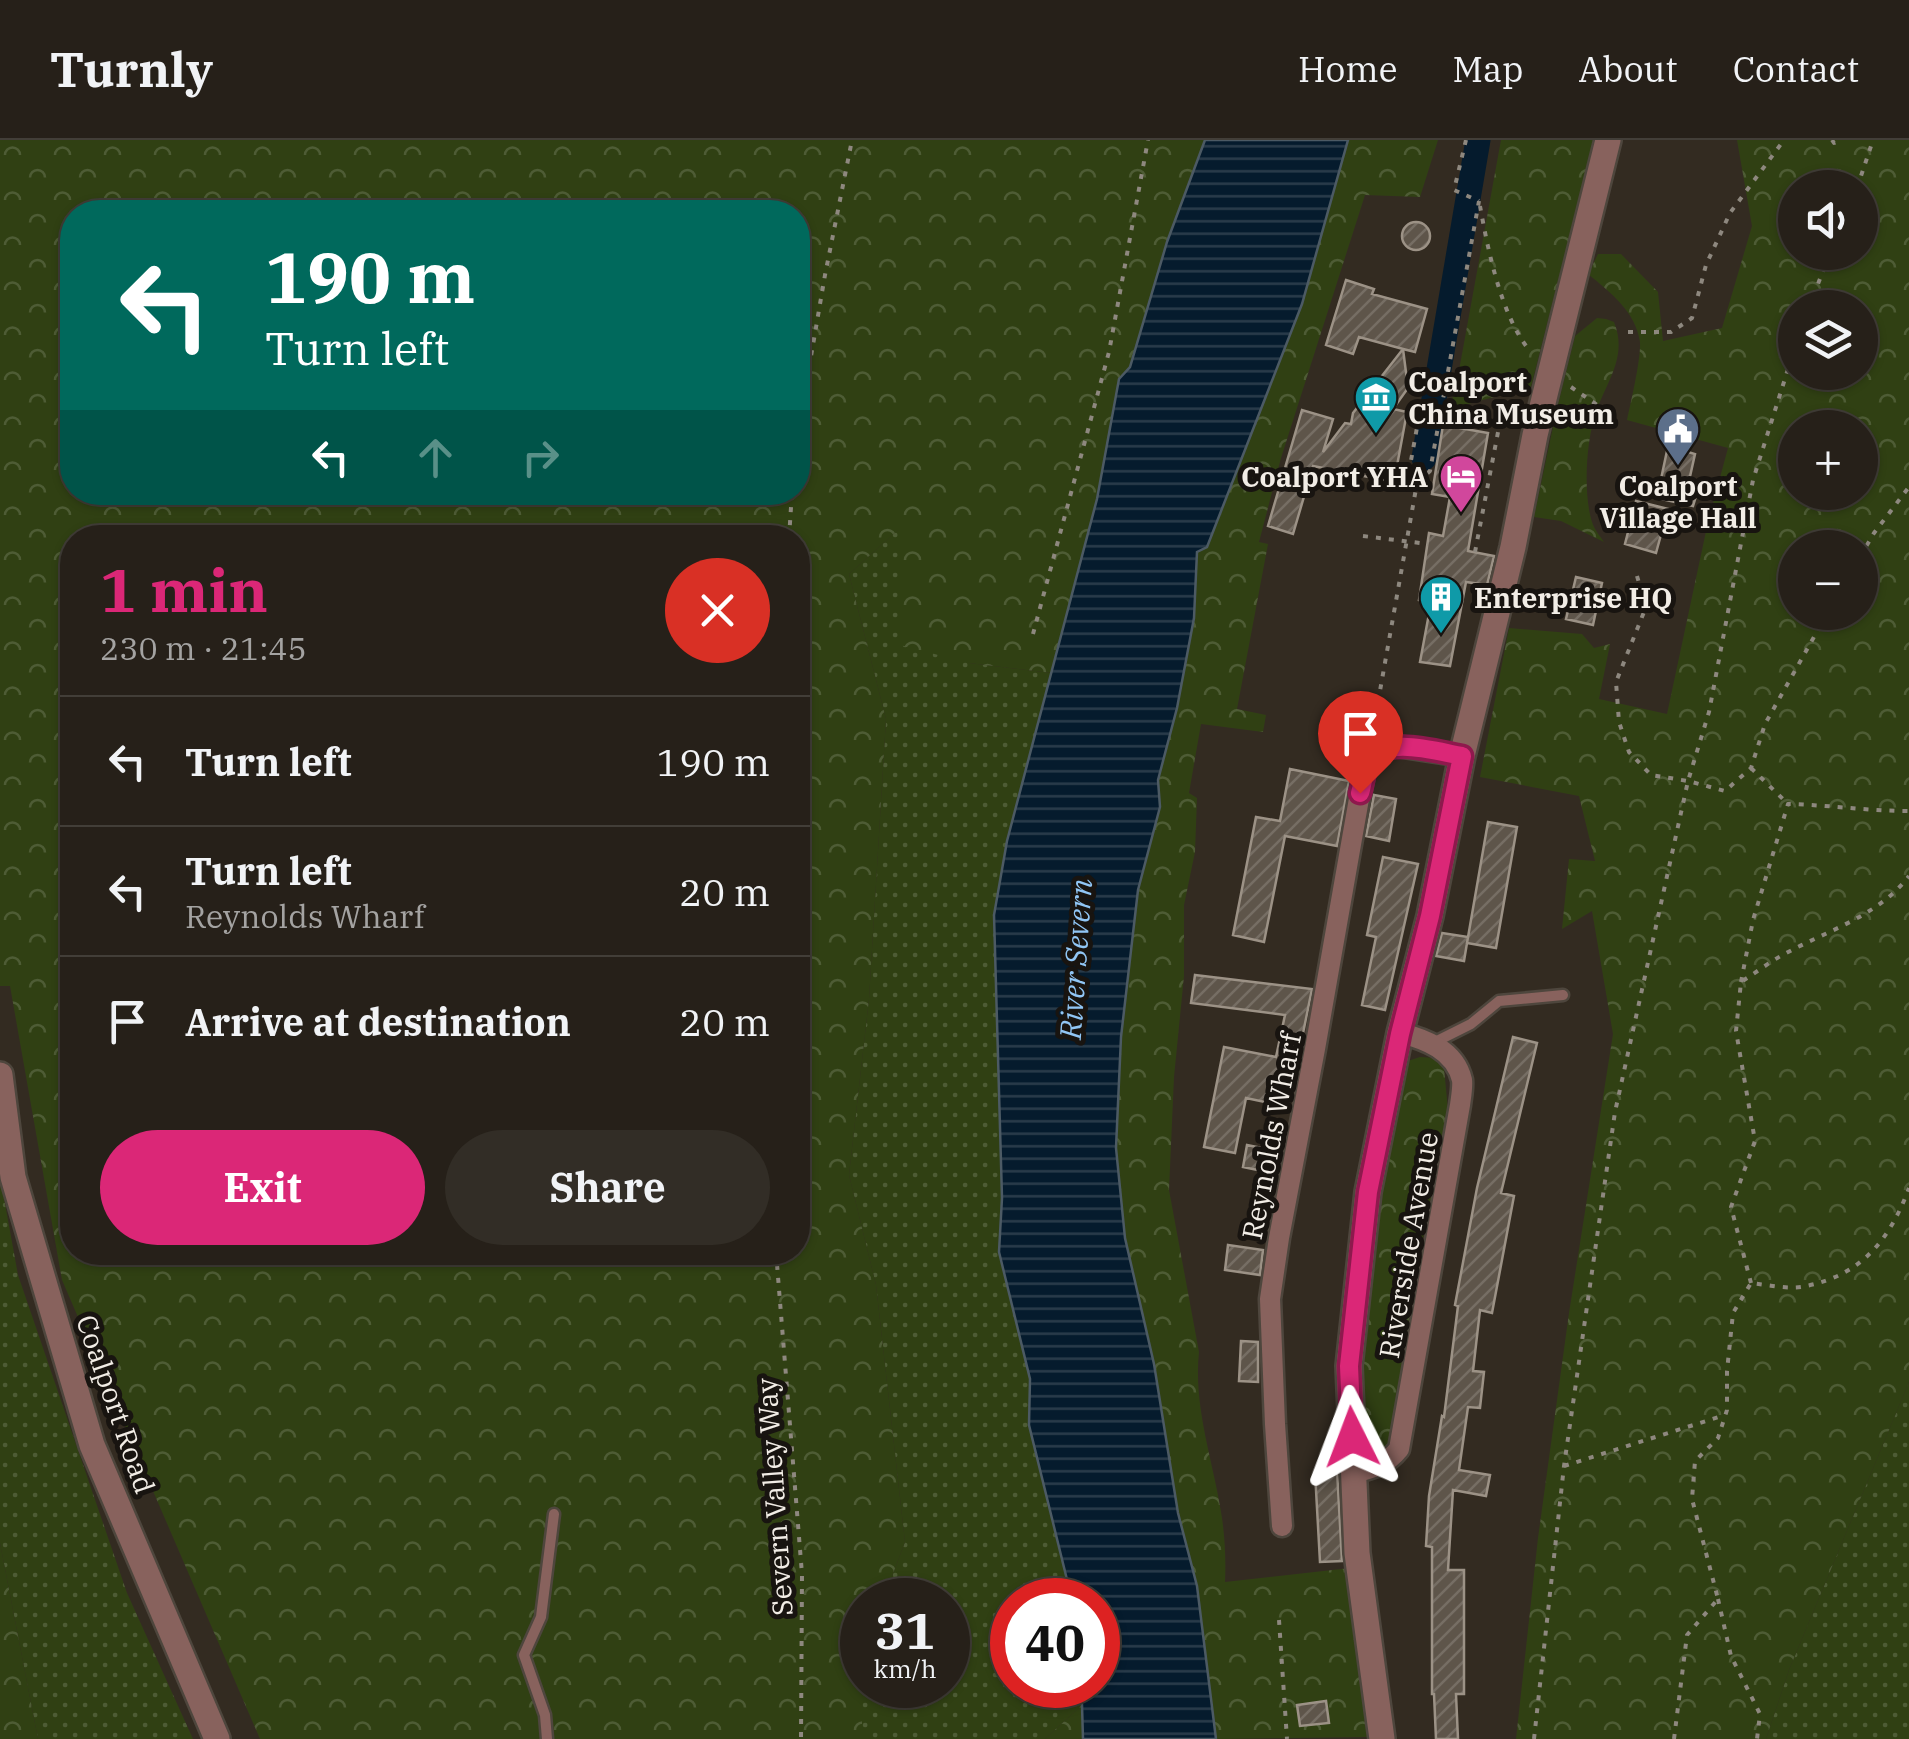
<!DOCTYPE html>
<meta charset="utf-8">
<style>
body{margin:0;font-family:"IBM Plex Serif",serif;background:#322d26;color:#f1f3f6;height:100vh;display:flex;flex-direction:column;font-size:38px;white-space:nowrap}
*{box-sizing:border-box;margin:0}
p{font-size:32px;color:#a4a3a2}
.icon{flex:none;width:55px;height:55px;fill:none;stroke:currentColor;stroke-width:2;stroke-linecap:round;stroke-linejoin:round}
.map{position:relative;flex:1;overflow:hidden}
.details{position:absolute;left:60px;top:385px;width:750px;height:740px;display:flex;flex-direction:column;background:#262019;border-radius:40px;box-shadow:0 2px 8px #0004,0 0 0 2px #423e38}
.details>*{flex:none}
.guide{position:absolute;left:60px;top:60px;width:750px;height:305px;border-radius:40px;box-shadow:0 2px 8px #0004,0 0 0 2px #423e38;background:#00695c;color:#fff;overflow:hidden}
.tools{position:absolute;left:1778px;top:30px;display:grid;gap:20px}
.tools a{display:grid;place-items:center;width:100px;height:100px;border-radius:50%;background:#262019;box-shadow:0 2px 8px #0004,0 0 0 2px #423e38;font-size:50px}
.speed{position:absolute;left:840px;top:1438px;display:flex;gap:20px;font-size:50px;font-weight:700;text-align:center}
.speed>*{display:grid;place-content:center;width:130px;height:130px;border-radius:50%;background:#262019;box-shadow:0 2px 8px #0004,0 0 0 2px #423e38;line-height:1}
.speed small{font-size:25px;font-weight:400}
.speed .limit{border:15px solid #d22;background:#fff;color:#111}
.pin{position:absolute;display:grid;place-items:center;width:85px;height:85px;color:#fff;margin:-102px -42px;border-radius:50% 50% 50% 0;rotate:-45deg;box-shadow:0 0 10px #0007}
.pin .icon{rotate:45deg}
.me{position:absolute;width:110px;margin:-55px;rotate:357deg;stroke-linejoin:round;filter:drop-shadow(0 0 8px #0008)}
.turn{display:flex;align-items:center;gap:35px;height:210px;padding:0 40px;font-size:45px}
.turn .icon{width:130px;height:130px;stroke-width:2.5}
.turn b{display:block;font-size:70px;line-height:85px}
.lanes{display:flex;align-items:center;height:95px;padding:0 40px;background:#0003;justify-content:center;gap:50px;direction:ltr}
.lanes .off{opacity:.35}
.round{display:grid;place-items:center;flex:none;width:105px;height:105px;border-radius:52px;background:#322d26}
.summary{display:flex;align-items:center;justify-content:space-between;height:170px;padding:0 40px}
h1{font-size:60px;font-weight:800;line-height:75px;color:#db2777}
.button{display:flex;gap:20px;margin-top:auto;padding:20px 40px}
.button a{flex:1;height:115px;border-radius:60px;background:#db2777;color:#fff;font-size:40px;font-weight:800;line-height:115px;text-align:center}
.button a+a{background:#322d26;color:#f1f3f6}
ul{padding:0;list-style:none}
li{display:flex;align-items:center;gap:30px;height:130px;padding:0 40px;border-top:2px solid #423e38}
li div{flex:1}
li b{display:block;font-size:38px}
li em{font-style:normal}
header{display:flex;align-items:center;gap:60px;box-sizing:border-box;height:140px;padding:0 50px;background:#262019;border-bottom:2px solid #423e38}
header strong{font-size:48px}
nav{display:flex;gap:55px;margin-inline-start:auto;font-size:35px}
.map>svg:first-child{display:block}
</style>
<header>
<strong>Turnly</strong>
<nav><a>Home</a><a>Map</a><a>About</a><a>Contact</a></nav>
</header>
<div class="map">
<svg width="1909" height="1599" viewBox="0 0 1909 1599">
<defs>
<pattern id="grass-dots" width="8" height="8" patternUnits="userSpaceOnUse" patternTransform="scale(2.5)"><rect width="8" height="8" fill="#304013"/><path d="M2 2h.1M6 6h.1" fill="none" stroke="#4e5c35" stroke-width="1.8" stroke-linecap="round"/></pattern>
<pattern id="forest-crowns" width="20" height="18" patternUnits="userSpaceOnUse" patternTransform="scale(2.5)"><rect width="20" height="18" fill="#304013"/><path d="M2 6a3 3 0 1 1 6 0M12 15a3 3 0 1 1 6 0" fill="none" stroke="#4e5c35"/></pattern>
<pattern id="water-rules" width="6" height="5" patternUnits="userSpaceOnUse" patternTransform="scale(2.5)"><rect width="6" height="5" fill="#051b2d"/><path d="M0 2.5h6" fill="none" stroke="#2a3c4b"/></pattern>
<pattern id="building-hatch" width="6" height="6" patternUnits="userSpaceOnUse" patternTransform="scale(2.5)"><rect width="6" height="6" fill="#5e554a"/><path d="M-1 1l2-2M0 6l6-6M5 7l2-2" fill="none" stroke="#766e64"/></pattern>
</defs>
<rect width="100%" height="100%" fill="#332b21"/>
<path fill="url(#grass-dots)" d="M 899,389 L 969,523 L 1052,533 L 1007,701 L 994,775 L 1002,1058 L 999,1112 L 1030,1239 L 1048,1364 L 1072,1460 L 1012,1460 L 1012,1545 L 1078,1545 L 1082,1565 L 1045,1599 L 862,1599 L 862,1514 L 862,1545 L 948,1545 L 948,1460 L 883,1460 L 905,1402 L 876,1145 L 849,1035 L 869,859 L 886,579 L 849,434 Z
M 0,1036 L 18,1135 L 127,1453 L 193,1599 L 38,1599 L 0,1403 Z
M 1909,1242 L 1909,1599 L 1766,1599 L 1789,1530 Z"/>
<path fill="url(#forest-crowns)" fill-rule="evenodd" d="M 0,0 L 1205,0 L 1167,102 L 1130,227 L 1119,239 L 1097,359 L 1052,533 L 969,523 L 900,505 L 898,390 L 849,434 L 886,579 L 869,859 L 849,1035 L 876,1145 L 905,1402 L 883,1460 L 862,1460 L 862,1599 L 260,1599 L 62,1140 L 10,846 L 0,846 ZM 72,72 L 798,72 L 798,352 L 72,352 ZM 72,398 L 798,398 L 798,1112 L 72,1112 Z
M 1348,0 L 1438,0 L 1420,57 L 1365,55 L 1281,318 L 1259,402 L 1268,404 L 1237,569 L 1266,575 L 1263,592 L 1201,584 L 1189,653 L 1197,658 L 1195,712 L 1184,765 L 1184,836 L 1174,937 L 1169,1050 L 1199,1212 C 1193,1268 1214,1323 1222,1378 C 1225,1399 1226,1421 1225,1442 L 1350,1428 L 1373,1597 L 1216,1599 L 1197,1446 L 1178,1373 L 1154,1224 L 1125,1098 L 1116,1008 L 1121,897 L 1138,750 L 1160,667 L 1158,640 L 1177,568 L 1194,478 L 1197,411 L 1207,407 L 1302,164 Z
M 1501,0 L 1594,0 L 1531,247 L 1450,269 L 1460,225 Z
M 1737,0 L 1909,0 L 1909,1242 L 1789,1530 L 1766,1599 L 1516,1599 L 1538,1398 L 1569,1173 L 1613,894 L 1592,771 L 1562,789 L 1569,719 L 1595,721 L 1579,656 L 1480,637 L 1509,488 L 1582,494 L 1594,508 L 1610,504 L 1599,559 L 1667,574 L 1708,382 L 1728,308 L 1627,280 C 1631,262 1641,219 1640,202 C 1636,172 1610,152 1588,134 L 1598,114 L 1621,114 L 1658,152 L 1663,201 L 1722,188 L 1752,86 ZM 1795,48 L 1860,48 L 1860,112 L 1795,112 ZM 1795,168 L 1860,168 L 1860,232 L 1795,232 ZM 1795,288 L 1860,288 L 1860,352 L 1795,352 ZM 1795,408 L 1860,408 L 1860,472 L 1795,472 Z
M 1597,178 L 1606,179 L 1614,182 C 1628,216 1607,241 1596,272 C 1586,301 1583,353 1592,382 C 1594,389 1600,396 1604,402 L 1561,381 L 1534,377 L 1557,268 L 1575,196 Z
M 1420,917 L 1435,918 L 1444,928 L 1448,970 L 1416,1135 L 1394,1284 L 1388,1306 L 1378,1312 L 1368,1312 L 1362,1299 L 1360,1190 L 1382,1031 L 1402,937 L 1408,921 Z
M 0,1403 L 38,1599 L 0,1599 Z
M 1082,1565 L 1083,1599 L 1045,1599 Z"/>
<path fill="url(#water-rules)" stroke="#4c5a64" stroke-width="2.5" d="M 1205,0 L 1348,0 L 1302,164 L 1207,407 L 1197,412 L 1194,478 L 1177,568 L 1158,640 L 1160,667 L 1138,750 L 1121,897 L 1116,1008 L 1125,1098 L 1154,1224 L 1178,1373 L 1197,1446 L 1216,1599 L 1083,1599 L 1082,1565 L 1078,1545 L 1098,1545 L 1098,1460 L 1072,1460 L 1029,1285 L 1030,1239 L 999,1112 L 1002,1058 L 994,775 L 1007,701 L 1097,359 L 1119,239 L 1130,227 L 1167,102 Z"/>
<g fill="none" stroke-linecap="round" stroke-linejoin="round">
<path stroke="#051b2d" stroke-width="25" d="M 1424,318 L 1478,0"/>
</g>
<path fill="url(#building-hatch)" stroke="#9c9286" stroke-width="2.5" d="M1402 96a14 14 0 1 1 28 0a14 14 0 1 1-28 0Z
M 1346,140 L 1374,149 L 1372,154 L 1427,169 L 1415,212 L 1403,209 L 1408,248 L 1393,269 L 1407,272 L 1394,342 L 1313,326 L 1293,394 L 1268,386 L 1302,270 L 1333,279 L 1323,312 L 1345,283 L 1351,284 L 1353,273 L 1403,209 L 1359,197 L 1353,214 L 1326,205 Z
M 1443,285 L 1488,293 L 1468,411 L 1494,416 L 1487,445 L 1466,442 L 1450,526 L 1420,522 L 1431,463 L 1419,460 L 1429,393 L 1443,396 L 1450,357 L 1432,354 Z
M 1668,306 L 1695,314 L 1689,341 L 1700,343 L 1693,366 L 1657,358 Z
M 1636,361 L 1668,369 L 1656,413 L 1625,404 Z
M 1576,437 L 1602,443 L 1593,485 L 1566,479 Z
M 1290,629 L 1349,641 L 1337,706 L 1285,696 L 1264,802 L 1233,795 L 1256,677 L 1280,681 Z
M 1374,655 L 1396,659 L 1389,701 L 1366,696 Z
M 1488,682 L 1517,687 L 1496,808 L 1467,803 Z
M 1383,717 L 1418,724 L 1385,870 L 1362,865 L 1376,797 L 1367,795 Z
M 1442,793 L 1468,797 L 1464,821 L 1436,816 Z
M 1195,835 L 1312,849 L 1288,967 L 1246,958 L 1235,1013 L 1204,1007 L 1224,907 L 1276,917 L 1285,875 L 1191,863 Z
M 1513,897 L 1537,903 L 1501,1053 L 1514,1056 L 1492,1173 L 1480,1170 L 1473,1231 L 1484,1232 L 1480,1268 L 1468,1267 L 1459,1330 L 1490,1335 L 1486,1356 L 1453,1350 L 1448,1430 L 1464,1430 L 1464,1554 L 1456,1554 L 1458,1599 L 1436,1599 L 1434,1554 L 1432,1554 L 1432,1407 L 1426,1406 L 1429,1356 L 1442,1276 L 1444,1277 L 1458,1166 L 1455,1165 L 1477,1048 Z
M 1247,1005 L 1281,1012 L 1277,1034 L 1243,1027 Z
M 1228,1105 L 1263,1110 L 1260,1135 L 1225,1130 Z
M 1241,1201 L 1258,1202 L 1258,1242 L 1239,1241 Z
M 1337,1330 L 1342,1421 L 1320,1422 L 1315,1332 Z
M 1326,1561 L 1329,1583 L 1300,1586 L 1297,1565 Z"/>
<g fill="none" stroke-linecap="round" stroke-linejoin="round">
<g stroke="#4e463d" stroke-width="15">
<path id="service" d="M 1433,903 L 1471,884 L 1499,861 L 1563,855
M 547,1599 L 545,1575 L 524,1515 L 541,1477 L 554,1374"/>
</g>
<g stroke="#4e463d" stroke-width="25">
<path id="minor" d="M 1369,621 L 1380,610 L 1397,606 L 1462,616
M 1354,1333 C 1373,1328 1386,1325 1399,1309 L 1460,965 C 1461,957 1463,947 1462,940 C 1455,910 1425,899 1400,893
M 1282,1386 L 1275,1284 L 1270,1159 L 1279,1098 L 1315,909 L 1360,653 L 1376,582"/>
</g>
<g stroke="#4e463d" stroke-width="30">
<path id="tertiary" d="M 0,935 L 13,1037 L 92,1305 L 217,1599
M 1382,1599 L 1357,1413 L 1349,1226 L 1368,1052 L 1400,893 L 1430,776 L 1462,616 L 1513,407 L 1535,295 L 1608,0"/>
</g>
<path stroke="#8e887f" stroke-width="4" stroke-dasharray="5 8" stroke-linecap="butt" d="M 1466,0 L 1454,50 L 1479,61
M 1832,0 L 1834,3 L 1842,0
M 1857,48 L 1873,0
M 1480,66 C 1488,110 1501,176 1530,211
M 1809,168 L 1830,112
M 1628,192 L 1671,192 L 1692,178 L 1706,125 L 1730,73 L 1784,0
M 1571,247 L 1606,271
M 1420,271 L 1464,280
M 798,292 L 825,135 L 852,0
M 1418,342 L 1430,331 L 1479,61
M 1363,396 L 1428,404
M 789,398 L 792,352
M 1475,412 L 1499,287
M 1860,417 L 1874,393 L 1909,347
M 1637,436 L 1646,467 L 1616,542 L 1619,582 L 1629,612 L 1651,635 L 1688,641 L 1725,651 L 1751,628 L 1765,584 L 1828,472
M 1033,494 L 1109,212 L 1148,0
M 1378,562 L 1417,343 L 1410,326 L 1422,260
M 1751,628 L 1787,663
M 1741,842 L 1753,780 L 1788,664 C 1829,665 1868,671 1909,671
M 776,1112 L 802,1434 L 801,1599
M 1751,1143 L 1731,1067 L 1755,1001 L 1736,891 L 1741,842 C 1752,835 1763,827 1774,820 C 1820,792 1875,780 1909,736
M 1564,1326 L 1725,1275
M 1718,1459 L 1731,1516 L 1760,1574 L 1757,1599
M 1279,1480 L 1287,1599
M 1534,1599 L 1564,1326 L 1615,972 L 1688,641 L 1709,572 L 1753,340 L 1795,207
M 1674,1599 L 1687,1495 L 1718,1459 L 1692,1359 L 1695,1321 L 1718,1298 L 1727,1270 L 1727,1231 L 1733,1173 L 1751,1143 C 1769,1145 1790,1150 1806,1146 C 1862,1135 1890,1099 1909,1048"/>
<use href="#service" stroke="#88625d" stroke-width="10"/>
<use href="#minor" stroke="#88625d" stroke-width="20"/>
<use href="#tertiary" stroke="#88625d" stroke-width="25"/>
</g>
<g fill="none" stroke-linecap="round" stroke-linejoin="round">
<g stroke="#8e194d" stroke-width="25">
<path id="route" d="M 1352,1297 L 1349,1226 L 1368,1052 L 1400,894 L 1430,776 L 1462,616 C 1438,612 1384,595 1369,621 C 1364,629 1363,644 1360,653"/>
</g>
<use href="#route" stroke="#db2777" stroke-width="18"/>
</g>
<defs>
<g id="museum-pin" transform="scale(2.25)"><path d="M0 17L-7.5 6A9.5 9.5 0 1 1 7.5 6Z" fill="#0f9aa8" stroke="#181410"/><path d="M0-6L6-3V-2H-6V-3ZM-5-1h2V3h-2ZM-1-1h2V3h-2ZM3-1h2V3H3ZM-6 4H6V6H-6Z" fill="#fff"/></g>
<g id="civic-pin" transform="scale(2.25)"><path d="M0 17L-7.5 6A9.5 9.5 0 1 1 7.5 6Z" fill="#5c6f8a" stroke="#181410"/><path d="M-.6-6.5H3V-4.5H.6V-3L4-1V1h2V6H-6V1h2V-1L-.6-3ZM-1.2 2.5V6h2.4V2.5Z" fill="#fff"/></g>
<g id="hotel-pin" transform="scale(2.25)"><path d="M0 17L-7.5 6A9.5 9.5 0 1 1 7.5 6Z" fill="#d1479c" stroke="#181410"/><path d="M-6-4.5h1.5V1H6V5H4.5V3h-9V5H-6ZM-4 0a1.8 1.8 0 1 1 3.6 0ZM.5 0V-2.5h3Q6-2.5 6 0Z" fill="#fff"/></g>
<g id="building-pin" transform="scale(2.25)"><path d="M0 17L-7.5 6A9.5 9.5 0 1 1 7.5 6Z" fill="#0f9aa8" stroke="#181410"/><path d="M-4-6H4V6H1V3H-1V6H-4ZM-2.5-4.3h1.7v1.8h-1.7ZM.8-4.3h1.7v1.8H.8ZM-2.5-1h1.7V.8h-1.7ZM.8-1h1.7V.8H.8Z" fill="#fff"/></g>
</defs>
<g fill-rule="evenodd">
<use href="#museum-pin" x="1376" y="257"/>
<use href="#civic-pin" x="1678" y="289"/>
<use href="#hotel-pin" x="1461" y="336"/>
<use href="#building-pin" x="1441" y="457"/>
</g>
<g text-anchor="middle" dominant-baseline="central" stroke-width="10" stroke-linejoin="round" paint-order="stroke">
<g font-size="28" font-weight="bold" fill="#f2ede6" stroke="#181410" text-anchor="start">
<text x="1408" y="241">Coalport<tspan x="1408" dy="32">China Museum</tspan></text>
<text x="1428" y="336" text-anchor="end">Coalport YHA</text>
<text x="1678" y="345" text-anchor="middle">Coalport<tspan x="1678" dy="32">Village Hall</tspan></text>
<text x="1474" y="457">Enterprise HQ</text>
</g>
<g font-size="28" fill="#f2ede6" stroke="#181410">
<text transform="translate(1271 996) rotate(-79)">Reynolds Wharf</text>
<text transform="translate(1408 1105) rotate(-80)">Riverside Avenue</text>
<text transform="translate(116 1264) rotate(71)">Coalport Road</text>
<text transform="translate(774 1357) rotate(-94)">Severn Valley Way</text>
</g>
<g font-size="30" font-style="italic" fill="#91c6f5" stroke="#181410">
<text transform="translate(1075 819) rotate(-86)">River Severn</text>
</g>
</g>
</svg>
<div class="tools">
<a><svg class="icon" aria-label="sound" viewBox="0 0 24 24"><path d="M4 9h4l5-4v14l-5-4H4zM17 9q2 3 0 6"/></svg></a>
<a><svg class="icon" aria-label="layers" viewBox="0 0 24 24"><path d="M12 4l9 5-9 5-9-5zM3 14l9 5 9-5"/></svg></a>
<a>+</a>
<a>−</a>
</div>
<div class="speed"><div>31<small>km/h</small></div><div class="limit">40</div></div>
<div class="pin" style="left:1360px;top:653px;background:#d93025"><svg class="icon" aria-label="arrive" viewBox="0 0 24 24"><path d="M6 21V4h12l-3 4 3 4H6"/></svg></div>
<svg class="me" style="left:1352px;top:1297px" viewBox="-20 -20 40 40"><path d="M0-17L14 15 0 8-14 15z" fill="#db2777" stroke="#fff" stroke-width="4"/></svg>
<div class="guide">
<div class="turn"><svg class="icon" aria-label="left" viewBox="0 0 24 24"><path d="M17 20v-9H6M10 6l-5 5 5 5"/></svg><div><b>190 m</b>Turn left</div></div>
<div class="lanes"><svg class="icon" aria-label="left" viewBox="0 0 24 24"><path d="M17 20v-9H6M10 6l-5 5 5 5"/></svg><svg class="icon off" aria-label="ahead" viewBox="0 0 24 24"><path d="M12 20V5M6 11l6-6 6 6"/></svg><svg class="icon off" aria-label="right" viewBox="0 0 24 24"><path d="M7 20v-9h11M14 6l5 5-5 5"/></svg></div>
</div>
<section class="details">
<div class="summary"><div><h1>1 min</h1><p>230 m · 21:45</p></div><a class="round" style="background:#d93025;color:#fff"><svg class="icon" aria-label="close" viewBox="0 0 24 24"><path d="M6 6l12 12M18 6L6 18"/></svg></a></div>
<ul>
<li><svg class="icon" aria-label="left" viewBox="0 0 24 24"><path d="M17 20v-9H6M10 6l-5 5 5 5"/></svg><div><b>Turn left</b></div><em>190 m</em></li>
<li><svg class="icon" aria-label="left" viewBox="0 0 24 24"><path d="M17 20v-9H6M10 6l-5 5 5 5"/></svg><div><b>Turn left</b><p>Reynolds Wharf</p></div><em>20 m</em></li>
<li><svg class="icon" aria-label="arrive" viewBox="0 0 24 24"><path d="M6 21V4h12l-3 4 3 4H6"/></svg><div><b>Arrive at destination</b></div><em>20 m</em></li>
</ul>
<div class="button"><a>Exit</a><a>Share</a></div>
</section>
</div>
